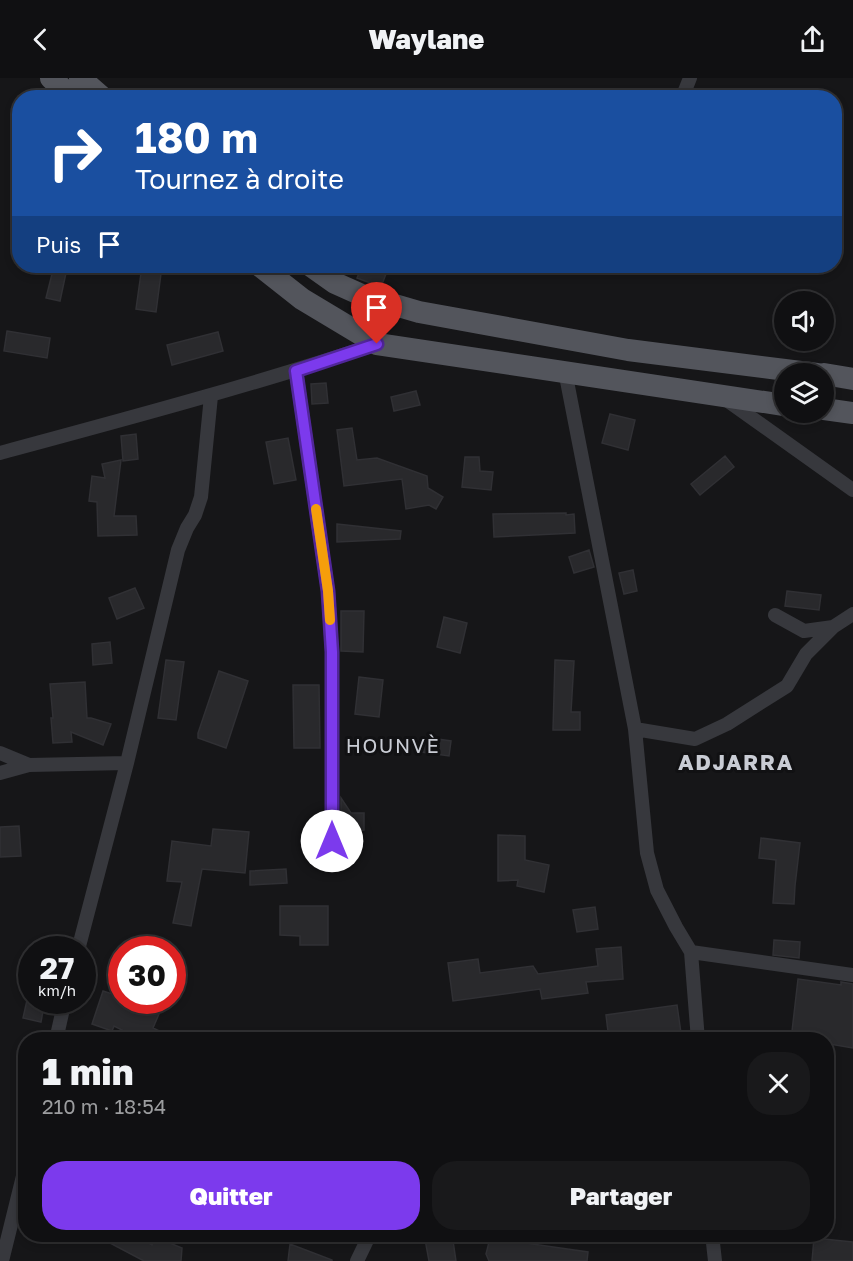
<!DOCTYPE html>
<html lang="fr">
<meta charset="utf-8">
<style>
body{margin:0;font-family:"Golos Text",sans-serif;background:#19191b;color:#f1f3f6;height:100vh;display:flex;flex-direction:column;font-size:22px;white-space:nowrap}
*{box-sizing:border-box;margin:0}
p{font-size:20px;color:#9c9d9f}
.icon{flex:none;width:33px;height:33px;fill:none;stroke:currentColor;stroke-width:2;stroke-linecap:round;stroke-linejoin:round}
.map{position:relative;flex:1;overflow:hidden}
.sheet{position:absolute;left:18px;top:954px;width:816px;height:210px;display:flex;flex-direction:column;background:#101012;border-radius:24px;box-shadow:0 3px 9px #0003,0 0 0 2px #303032}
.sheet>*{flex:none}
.top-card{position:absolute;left:12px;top:12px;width:830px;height:183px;border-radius:24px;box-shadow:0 3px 9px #0003,0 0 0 2px #303032;background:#1a4fa0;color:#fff;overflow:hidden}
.tools{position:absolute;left:774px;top:213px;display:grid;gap:12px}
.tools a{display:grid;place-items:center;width:60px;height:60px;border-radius:50%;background:#101012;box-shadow:0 3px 9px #0003,0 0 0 2px #303032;font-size:30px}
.speed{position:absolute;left:18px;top:858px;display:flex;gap:12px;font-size:30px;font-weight:700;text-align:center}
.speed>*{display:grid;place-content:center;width:78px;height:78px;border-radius:50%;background:#101012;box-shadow:0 3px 9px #0003,0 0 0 2px #303032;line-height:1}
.speed small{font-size:15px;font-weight:400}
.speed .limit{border:9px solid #d22;background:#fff;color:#111}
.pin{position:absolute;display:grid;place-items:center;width:51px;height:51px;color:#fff;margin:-62px -26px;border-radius:50% 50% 50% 0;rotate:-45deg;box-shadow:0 0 6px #0007}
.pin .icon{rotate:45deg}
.me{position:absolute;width:66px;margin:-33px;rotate:0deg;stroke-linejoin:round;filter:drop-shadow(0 0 4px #0008)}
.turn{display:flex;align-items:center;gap:21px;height:126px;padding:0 24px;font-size:27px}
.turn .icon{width:78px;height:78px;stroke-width:2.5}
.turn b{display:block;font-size:42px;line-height:51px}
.then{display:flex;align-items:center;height:57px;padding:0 24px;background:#0003;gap:12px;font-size:22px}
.round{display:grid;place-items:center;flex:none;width:63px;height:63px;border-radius:24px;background:#19191b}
.summary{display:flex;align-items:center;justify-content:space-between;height:102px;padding:0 24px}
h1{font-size:36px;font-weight:800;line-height:45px}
.primary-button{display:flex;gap:12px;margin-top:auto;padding:12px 24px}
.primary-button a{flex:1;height:69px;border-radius:24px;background:#7c3aed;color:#fff;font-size:24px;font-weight:800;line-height:69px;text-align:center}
.primary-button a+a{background:#19191b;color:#f1f3f6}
header{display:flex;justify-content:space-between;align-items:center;height:78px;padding:0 24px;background:#101012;font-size:27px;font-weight:800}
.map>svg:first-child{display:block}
</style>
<header><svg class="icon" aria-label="back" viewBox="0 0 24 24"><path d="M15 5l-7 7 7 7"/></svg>Waylane<svg class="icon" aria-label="share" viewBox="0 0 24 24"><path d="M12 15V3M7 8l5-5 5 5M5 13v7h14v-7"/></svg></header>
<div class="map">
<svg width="853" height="1183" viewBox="0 0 853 1183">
<rect width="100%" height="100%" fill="#161618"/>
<path fill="#29292c" stroke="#303034" stroke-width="1.5" d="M 142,188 L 162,188 L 156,234 L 136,231 Z
M 362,188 L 389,188 L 381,209 L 357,200 Z
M 53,192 L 66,195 L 60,223 L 46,220 Z
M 7,253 L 50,260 L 47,280 L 4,273 Z
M 218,254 L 223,273 L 172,287 L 167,267 Z
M 326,305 L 328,325 L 312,326 L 311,306 Z
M 416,313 L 420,327 L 394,333 L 391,319 Z
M 610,336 L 635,342 L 628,372 L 602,365 Z
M 352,350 L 357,382 L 377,380 L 427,398 L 428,410 L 443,419 L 436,431 L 429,427 L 406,431 L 402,401 L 344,408 L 337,352 Z
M 136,356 L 138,381 L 123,383 L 121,358 Z
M 288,360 L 296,402 L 274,406 L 266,364 Z
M 725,378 L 734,389 L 700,417 L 691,406 Z
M 465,379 L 479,379 L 480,393 L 493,394 L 491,412 L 462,409 Z
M 121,382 L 114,438 L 136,438 L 137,457 L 98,458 L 97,424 L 89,423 L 92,398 L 105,400 L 102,386 Z
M 566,435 L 566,437 L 574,436 L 575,455 L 494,459 L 493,436 Z
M 337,446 L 401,453 L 400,461 L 337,464 Z
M 589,472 L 594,489 L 574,495 L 569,479 Z
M 633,492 L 637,513 L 624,516 L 619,495 Z
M 135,510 L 144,530 L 117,541 L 109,520 Z
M 787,513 L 821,517 L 819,532 L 785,528 Z
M 341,533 L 364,533 L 363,574 L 341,573 Z
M 444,539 L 467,545 L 460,575 L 437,569 Z
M 110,564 L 112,585 L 93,587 L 92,566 Z
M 166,582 L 184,584 L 176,642 L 158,640 Z
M 555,582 L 574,583 L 571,634 L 580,634 L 580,652 L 553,652 Z
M 219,593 L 248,603 L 226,670 L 198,660 L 198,655 Z
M 359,599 L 383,602 L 379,639 L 355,636 Z
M 85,604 L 87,640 L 91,640 L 111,646 L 103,667 L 71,654 L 72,664 L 53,665 L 51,640 L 53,640 L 50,606 Z
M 293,607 L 319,607 L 320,670 L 294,670 Z
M 424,659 L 451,663 L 449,678 L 422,674 Z
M 341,720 L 351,735 L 364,735 L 364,752 L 341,755 Z
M 19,748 L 21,778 L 0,779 L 0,749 Z
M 213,751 L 249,754 L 245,795 L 202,791 L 191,848 L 173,845 L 182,804 L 167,803 L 172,763 L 211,768 Z
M 498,757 L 525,758 L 525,782 L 549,787 L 544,814 L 517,808 L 518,802 L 498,803 Z
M 761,760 L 800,765 L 795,808 L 794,826 L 773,825 L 776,782 L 759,780 Z
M 286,791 L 287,805 L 250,807 L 250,793 Z
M 280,828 L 328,828 L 328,867 L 300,867 L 300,858 L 280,857 Z
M 595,829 L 598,851 L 577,854 L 573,832 Z
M 774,862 L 800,864 L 799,880 L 773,877 Z
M 621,869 L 623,901 L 586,904 L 588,915 L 542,921 L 540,911 L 453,923 L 448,885 L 478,881 L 480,895 L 533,888 L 538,896 L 598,888 L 596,871 Z
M 798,901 L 841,907 L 841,904 L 853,906 L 853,970 L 829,966 L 830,962 L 791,962 Z
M 103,913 L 122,919 L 122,922 L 165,922 L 153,950 L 178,962 L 142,962 L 114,948 L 112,953 L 92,946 Z
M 27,922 L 45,922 L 41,944 L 23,940 Z
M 677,927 L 681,955 L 634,962 L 609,962 L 606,937 Z
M 93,1156 L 132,1156 L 152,1167 L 155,1159 L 182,1170 L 181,1183 L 144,1183 Z
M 424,1156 L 452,1156 L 456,1183 L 429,1183 Z
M 490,1160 L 588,1174 L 587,1183 L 489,1183 L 486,1176 Z
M 814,1160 L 853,1164 L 853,1183 L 812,1183 Z
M 290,1166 L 332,1182 L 332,1183 L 288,1183 Z"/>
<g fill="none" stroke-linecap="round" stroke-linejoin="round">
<path stroke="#37383d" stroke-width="14" d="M 682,20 L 690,0
M 296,293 L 328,513 L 332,574 L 332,763
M 565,293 L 635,651 L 647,775 L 657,812 L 676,849 L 691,874 L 698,962
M 728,323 L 853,412
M 0,375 C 126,341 253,307 377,266
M 775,537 L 804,553 L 833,549
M 635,651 L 695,661 L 727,646 L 787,608 L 806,576 L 833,549 L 853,536
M 0,675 L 29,687 L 127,685
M 0,695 L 29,687
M 78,872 L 127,685 L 178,472 L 187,450 L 195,437 L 201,419 L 211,318
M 691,874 L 853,897
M 56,962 L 65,922
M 712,1156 L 715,1183
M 2,1183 L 26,1086
M 357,1183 L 370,1156"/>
<path stroke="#53555c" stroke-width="22" d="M 51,0 L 73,20
M 80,0 L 103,20
M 260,188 L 302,221 L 377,266 L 784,327
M 311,188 L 335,205 L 364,218 L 419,234 L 628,272 L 817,296
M 824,296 L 853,301
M 824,331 L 853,335"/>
</g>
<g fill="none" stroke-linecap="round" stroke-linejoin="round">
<g stroke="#51269a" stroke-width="15">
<path id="route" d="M 332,763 L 332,574 L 328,513 L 296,293 L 377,266"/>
</g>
<use href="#route" stroke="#7c3aed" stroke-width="10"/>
<path stroke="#f59e0b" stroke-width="10" d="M 316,431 L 328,513 L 330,542"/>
</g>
<g text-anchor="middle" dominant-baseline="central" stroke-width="6" stroke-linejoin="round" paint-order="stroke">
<g font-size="20" letter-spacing="1.5" fill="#c9ccd4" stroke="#111113">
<text x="393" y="667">HOUNVÈ</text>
</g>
<g font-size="22" font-weight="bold" letter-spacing="1.5" fill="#c9ccd4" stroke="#111113">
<text x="736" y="683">ADJARRA</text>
</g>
</g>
</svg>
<div class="tools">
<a><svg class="icon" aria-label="sound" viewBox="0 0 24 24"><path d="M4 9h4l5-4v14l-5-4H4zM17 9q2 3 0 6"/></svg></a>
<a><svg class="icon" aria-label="layers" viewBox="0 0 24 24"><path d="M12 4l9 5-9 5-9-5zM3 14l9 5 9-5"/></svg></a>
</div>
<div class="speed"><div>27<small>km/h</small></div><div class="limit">30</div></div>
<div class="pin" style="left:377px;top:266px;background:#d93025"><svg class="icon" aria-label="arrive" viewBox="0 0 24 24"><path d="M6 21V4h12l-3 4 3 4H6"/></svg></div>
<svg class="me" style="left:332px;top:763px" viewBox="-20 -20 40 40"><circle r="19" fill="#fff"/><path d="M0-13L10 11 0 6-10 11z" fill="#7c3aed"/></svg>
<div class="top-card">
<div class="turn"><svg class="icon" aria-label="right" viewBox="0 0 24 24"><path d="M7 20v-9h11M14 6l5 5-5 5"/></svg><div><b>180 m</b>Tournez à droite</div></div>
<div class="then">Puis<svg class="icon" aria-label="arrive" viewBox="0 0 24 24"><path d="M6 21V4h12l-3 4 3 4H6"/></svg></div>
</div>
<section class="sheet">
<div class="summary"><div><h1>1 min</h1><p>210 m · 18:54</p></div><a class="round"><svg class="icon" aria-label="close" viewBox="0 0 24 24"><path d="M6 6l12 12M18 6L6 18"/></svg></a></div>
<div class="primary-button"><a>Quitter</a><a>Partager</a></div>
</section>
</div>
